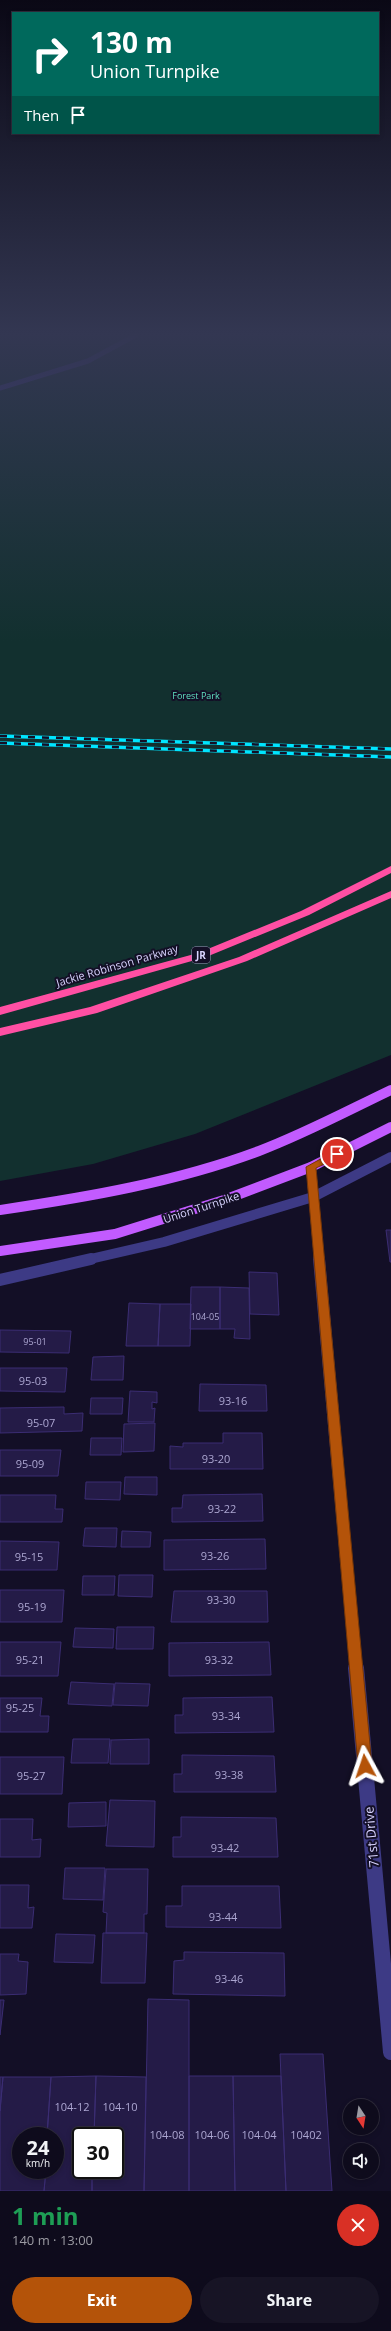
<!DOCTYPE html>
<meta charset="utf-8">
<style>
body{margin:0;font-family:"Open Sans",sans-serif;background:#171425;color:#f1f3f6;height:100vh;display:flex;flex-direction:column;font-size:15px;white-space:nowrap}
*{box-sizing:border-box;margin:0}
p{font-size:13px;color:#9b9ba3}
.icon{flex:none;width:22px;height:22px;fill:none;stroke:currentColor;stroke-width:2;stroke-linecap:round;stroke-linejoin:round}
.map{position:relative;height:2191px;overflow:hidden}
.panel{display:flex;flex-direction:column;background:#0e0b1c;flex:1}
.panel>*{flex:none}
.guide{position:absolute;left:12px;top:12px;width:367px;height:122px;border-radius:0px;box-shadow:0 2px 6px #0003,0 0 0 1px #2e2b3b;background:#00695c;color:#fff;overflow:hidden}
.needle{width:26px;rotate:168deg}
.fabs{position:absolute;left:343px;top:2099px;display:grid;gap:8px}
.fabs a{display:grid;place-items:center;width:36px;height:36px;border-radius:50%;background:#0e0b1c;box-shadow:0 2px 6px #0003,0 0 0 1px #2e2b3b;font-size:20px}
.speed{position:absolute;left:12px;top:2127px;display:flex;gap:8px;font-size:20px;font-weight:700;text-align:center}
.speed>*{display:grid;place-content:center;width:52px;height:52px;border-radius:50%;background:#0e0b1c;box-shadow:0 2px 6px #0003,0 0 0 1px #2e2b3b;line-height:1}
.speed small{font-size:10px;font-weight:400}
.speed .limit{border:2px solid #111;border-radius:6px;background:#fff;color:#111}
.pin{position:absolute;display:grid;place-items:center;width:34px;height:34px;color:#fff;margin:-17px;border:2px solid #fff;border-radius:50%;box-shadow:0 1px 4px #0007}
.me{position:absolute;width:44px;margin:-22px;rotate:355deg;stroke-linejoin:round;filter:drop-shadow(0 0 3px #0008)}
.turn{display:flex;align-items:center;gap:14px;height:84px;padding:0 12px;font-size:18px}
.turn .icon{width:52px;height:52px;stroke-width:2.5}
.turn b{display:block;font-size:28px;line-height:34px}
.then{display:flex;align-items:center;height:38px;padding:0 12px;background:#0003;gap:8px;font-size:15px}
.round{display:grid;place-items:center;flex:none;width:42px;height:42px;border-radius:21px;background:#171425}
.headline{display:flex;align-items:center;justify-content:space-between;height:68px;padding:0 12px}
h1{font-size:24px;font-weight:700;line-height:30px;color:#1e9e55}
.button{display:flex;gap:8px;margin-top:auto;padding:8px 12px}
.button a{flex:1;height:46px;border-radius:24px;background:#b45309;color:#fff;font-size:16px;font-weight:700;line-height:46px;text-align:center}
.button a+a{background:#171425;color:#f1f3f6}
.map>svg:first-child{display:block}
</style>
<div class="map">
<svg width="391" height="2191" viewBox="0 0 391 2191">
<rect width="100%" height="100%" fill="#130f26"/>
<path fill="#12302f" d="M 0,335 L 391,335 L 391,1055 L 195,1134 L 93,1164 L 0,1181 Z"/>
<path fill="#241b47" stroke="#3b2d73" d="M 386,1230 L 391,1230 L 391,1262 L 390,1262 Z
M 249,1272 L 277,1273 L 279,1315 L 250,1314 Z
M 191,1287 L 220,1287 L 220,1329 L 190,1329 Z
M 220,1287 L 249,1288 L 250,1339 L 234,1338 L 235,1329 L 220,1329 Z
M 129,1303 L 160,1304 L 158,1346 L 126,1346 Z
M 160,1304 L 191,1304 L 190,1346 L 158,1346 Z
M 0,1330 L 71,1331 L 69,1353 L 0,1352 Z
M 124,1356 L 123,1380 L 91,1380 L 93,1357 Z
M 0,1368 L 67,1368 L 65,1392 L 0,1391 Z
M 200,1384 L 266,1385 L 267,1411 L 199,1411 Z
M 130,1391 L 157,1392 L 157,1403 L 152,1402 L 152,1409 L 155,1408 L 154,1422 L 128,1422 Z
M 91,1398 L 123,1398 L 122,1414 L 90,1414 Z
M 64,1407 L 64,1414 L 83,1413 L 82,1431 L 0,1433 L 0,1408 Z
M 155,1423 L 154,1451 L 123,1452 L 124,1424 Z
M 223,1433 L 262,1433 L 263,1469 L 170,1469 L 170,1446 L 183,1447 L 183,1443 L 223,1443 Z
M 91,1438 L 122,1438 L 121,1455 L 90,1455 Z
M 0,1450 L 61,1450 L 58,1476 L 0,1476 Z
M 125,1477 L 157,1477 L 157,1495 L 124,1494 Z
M 86,1482 L 121,1482 L 120,1500 L 85,1499 Z
M 262,1494 L 263,1521 L 172,1522 L 172,1508 L 182,1508 L 183,1495 Z
M 0,1495 L 56,1495 L 55,1509 L 63,1509 L 62,1522 L 0,1522 Z
M 85,1528 L 117,1528 L 116,1547 L 83,1546 Z
M 122,1531 L 151,1532 L 150,1547 L 121,1547 Z
M 265,1539 L 266,1569 L 164,1570 L 164,1540 Z
M 0,1541 L 59,1542 L 57,1570 L 0,1570 Z
M 119,1575 L 153,1575 L 152,1597 L 118,1596 Z
M 83,1576 L 115,1576 L 114,1595 L 82,1595 Z
M 0,1590 L 64,1590 L 62,1622 L 0,1622 Z
M 174,1591 L 267,1591 L 268,1622 L 171,1622 Z
M 117,1627 L 154,1627 L 153,1649 L 116,1649 Z
M 75,1628 L 114,1629 L 113,1648 L 73,1647 Z
M 0,1642 L 61,1642 L 58,1676 L 0,1676 Z
M 269,1642 L 271,1675 L 169,1676 L 169,1643 Z
M 71,1682 L 114,1684 L 112,1706 L 68,1704 Z
M 115,1683 L 150,1684 L 148,1706 L 113,1705 Z
M 272,1697 L 274,1732 L 175,1733 L 175,1715 L 183,1715 L 183,1698 Z
M 0,1698 L 42,1698 L 40,1716 L 49,1716 L 48,1732 L 0,1732 Z
M 73,1739 L 110,1739 L 108,1763 L 71,1763 Z
M 149,1739 L 149,1764 L 110,1764 L 111,1740 Z
M 182,1755 L 274,1756 L 276,1792 L 174,1792 L 174,1774 L 182,1774 Z
M 0,1757 L 64,1757 L 62,1794 L 0,1794 Z
M 110,1800 L 155,1801 L 154,1847 L 106,1846 Z
M 106,1802 L 106,1826 L 68,1827 L 69,1803 Z
M 181,1817 L 276,1818 L 278,1857 L 173,1857 L 173,1837 L 181,1837 Z
M 0,1819 L 33,1819 L 32,1840 L 41,1839 L 40,1857 L 0,1857 Z
M 65,1868 L 105,1868 L 103,1900 L 63,1899 Z
M 106,1869 L 148,1869 L 147,1914 L 144,1914 L 144,1933 L 106,1933 L 107,1913 L 103,1912 Z
M 0,1885 L 29,1885 L 28,1908 L 34,1907 L 32,1928 L 0,1928 Z
M 182,1886 L 279,1886 L 281,1928 L 166,1927 L 166,1906 L 182,1906 Z
M 103,1933 L 147,1933 L 145,1983 L 101,1983 Z
M 56,1934 L 95,1935 L 93,1963 L 54,1962 Z
M 184,1952 L 284,1953 L 285,1996 L 173,1994 L 174,1961 L 184,1960 Z
M 0,1954 L 19,1954 L 18,1961 L 28,1962 L 26,1994 L 0,1995 Z
M 148,1999 L 189,2000 L 189,2191 L 144,2191 Z
M 0,2000 L 4,2000 L 0,2035 Z
M 280,2054 L 323,2054 L 332,2191 L 286,2191 Z
M 96,2076 L 146,2077 L 144,2191 L 92,2191 L 92,2170 L 115,2170 L 115,2136 L 94,2136 Z
M 96,2076 L 94,2136 L 81,2136 L 81,2170 L 92,2170 L 92,2191 L 44,2191 L 46,2170 L 55,2170 L 55,2136 L 47,2136 L 51,2077 Z
M 189,2076 L 233,2076 L 235,2191 L 189,2191 Z
M 233,2076 L 281,2076 L 286,2191 L 235,2191 Z
M 0,2077 L 3,2077 L 0,2111 Z
M 3,2077 L 51,2077 L 47,2136 L 21,2136 L 21,2170 L 46,2170 L 44,2191 L 0,2191 L 0,2111 Z"/>
<g fill="none" stroke-linecap="round" stroke-linejoin="round">
<path stroke="#3d3a85" stroke-width="5" d="M 0,388 L 88,361 L 136,335"/>
<path stroke="#3d3a85" stroke-width="10" d="M 311,1167 L 319,1260
M 86,1260 L 164,1242 L 313,1197 L 391,1157"/>
<path stroke="#3d3a85" stroke-width="12" d="M 319,1259 L 356,1669
M 0,1280 L 91,1259"/>
<path stroke="#3d3a85" stroke-width="16" d="M 356,1668 L 391,2052"/>
<path stroke="#c25bff" stroke-width="10" d="M 0,1210 C 88,1197 176,1182 259,1151 C 304,1134 347,1111 391,1090
M 0,1251 L 115,1234 L 224,1200 L 311,1167 L 391,1127"/>
<path fill="#ff4fa3" fill-rule="evenodd" d="M 391,866 L 391,873 L 309,915 L 206,957 L 0,1015 L 0,1007 L 198,953 L 301,911 Z
M 391,891 L 391,898 L 247,961 L 97,1013 L 0,1036 L 0,1028 L 90,1007 L 239,957 Z"/>
<g stroke="#00e5ff" stroke-width="3.5">
<path id="rail" d="M 0,736 L 391,749
M 0,743 L 391,757"/>
</g>
<use href="#rail" stroke="#130f26" stroke-width="2.5" stroke-dasharray="7" stroke-linecap="butt"/>
</g>
<linearGradient id="sky" x2="0" y2="1"><stop stop-color="#0a0815"/><stop offset="0.52" stop-color="#333752"/><stop offset="1" stop-color="#333752" stop-opacity="0"/></linearGradient>
<rect width="391" height="642" fill="url(#sky)"/>
<path fill="#b45309" stroke="#753606" d="M 337,1150 L 341,1151 L 341,1156 L 316,1168 L 372,1766 L 370,1771 L 365,1773 L 360,1771 L 358,1766 L 306,1167 Z"/>
<g text-anchor="middle" dominant-baseline="central" stroke-width="4" stroke-linejoin="round" paint-order="stroke">
<g font-size="9" fill="#5fe0c0" stroke="#130f26">
<text x="196" y="695">Forest Park</text>
</g>
<g font-size="9" fill="#aca6d1">
<text x="205" y="1316">104-05</text>
<text x="35" y="1341">95-01</text>
</g>
<rect fill="#130f26" stroke="#9e99be" stroke-width="1" x="192" y="947" width="18" height="16" rx="3"/>
<g font-size="10" font-weight="bold" fill="#d9d4ff">
<text x="201" y="955">JR</text>
</g>
<g font-size="11" fill="#d9d4ff" stroke="#130f26">
<text transform="translate(117 965) rotate(-16)">Jackie Robinson Parkway</text>
<text transform="translate(201 1207) rotate(-18)">Union Turnpike</text>
</g>
<g font-size="11" fill="#aca6d1">
<text x="33" y="1380">95-03</text>
<text x="233" y="1400">93-16</text>
<text x="41" y="1422">95-07</text>
<text x="216" y="1458">93-20</text>
<text x="30" y="1463">95-09</text>
<text x="222" y="1508">93-22</text>
<text x="215" y="1555">93-26</text>
<text x="29" y="1556">95-15</text>
<text x="221" y="1599">93-30</text>
<text x="32" y="1606">95-19</text>
<text x="30" y="1659">95-21</text>
<text x="219" y="1659">93-32</text>
<text x="20" y="1707">95-25</text>
<text x="226" y="1715">93-34</text>
<text x="229" y="1774">93-38</text>
<text x="31" y="1775">95-27</text>
<text x="225" y="1847">93-42</text>
<text x="223" y="1916">93-44</text>
<text x="229" y="1978">93-46</text>
<text x="72" y="2106">104-12</text>
<text x="120" y="2106">104-10</text>
<text x="167" y="2134">104-08</text>
<text x="212" y="2134">104-06</text>
<text x="259" y="2134">104-04</text>
<text x="306" y="2134">10402</text>
</g>
<g font-size="13" fill="#d9d4ff" stroke="#130f26">
<text transform="translate(371 1837) rotate(-95)">71st Drive</text>
</g>
</g>
</svg>
<div class="fabs">
<a><svg class="needle" viewBox="-14 -14 28 28"><path d="M0-13l5 13h-10z" fill="#e53935"/><path d="M0 13l5-13h-10z" fill="#9b9ba3"/></svg></a>
<a><svg class="icon" aria-label="sound" viewBox="0 0 24 24"><path d="M4 9h4l5-4v14l-5-4H4zM17 9q2 3 0 6"/></svg></a>
</div>
<div class="speed"><div>24<small>km/h</small></div><div class="limit">30</div></div>
<div class="pin" style="left:337px;top:1154px;background:#d93025"><svg class="icon" aria-label="arrive" viewBox="0 0 24 24"><path d="M6 21V4h12l-3 4 3 4H6"/></svg></div>
<svg class="me" style="left:365px;top:1766px" viewBox="-20 -20 40 40"><path d="M0-17L14 15 0 8-14 15z" fill="#b45309" stroke="#fff" stroke-width="4"/></svg>
<div class="guide">
<div class="turn"><svg class="icon" aria-label="right" viewBox="0 0 24 24"><path d="M7 20v-9h11M14 6l5 5-5 5"/></svg><div><b>130 m</b>Union Turnpike</div></div>
<div class="then">Then<svg class="icon" aria-label="arrive" viewBox="0 0 24 24"><path d="M6 21V4h12l-3 4 3 4H6"/></svg></div>
</div>
</div>
<section class="panel">
<div class="headline"><div><h1>1 min</h1><p>140 m · 13:00</p></div><a class="round" style="background:#d93025;color:#fff"><svg class="icon" aria-label="close" viewBox="0 0 24 24"><path d="M6 6l12 12M18 6L6 18"/></svg></a></div>
<div class="button"><a>Exit</a><a>Share</a></div>
</section>
